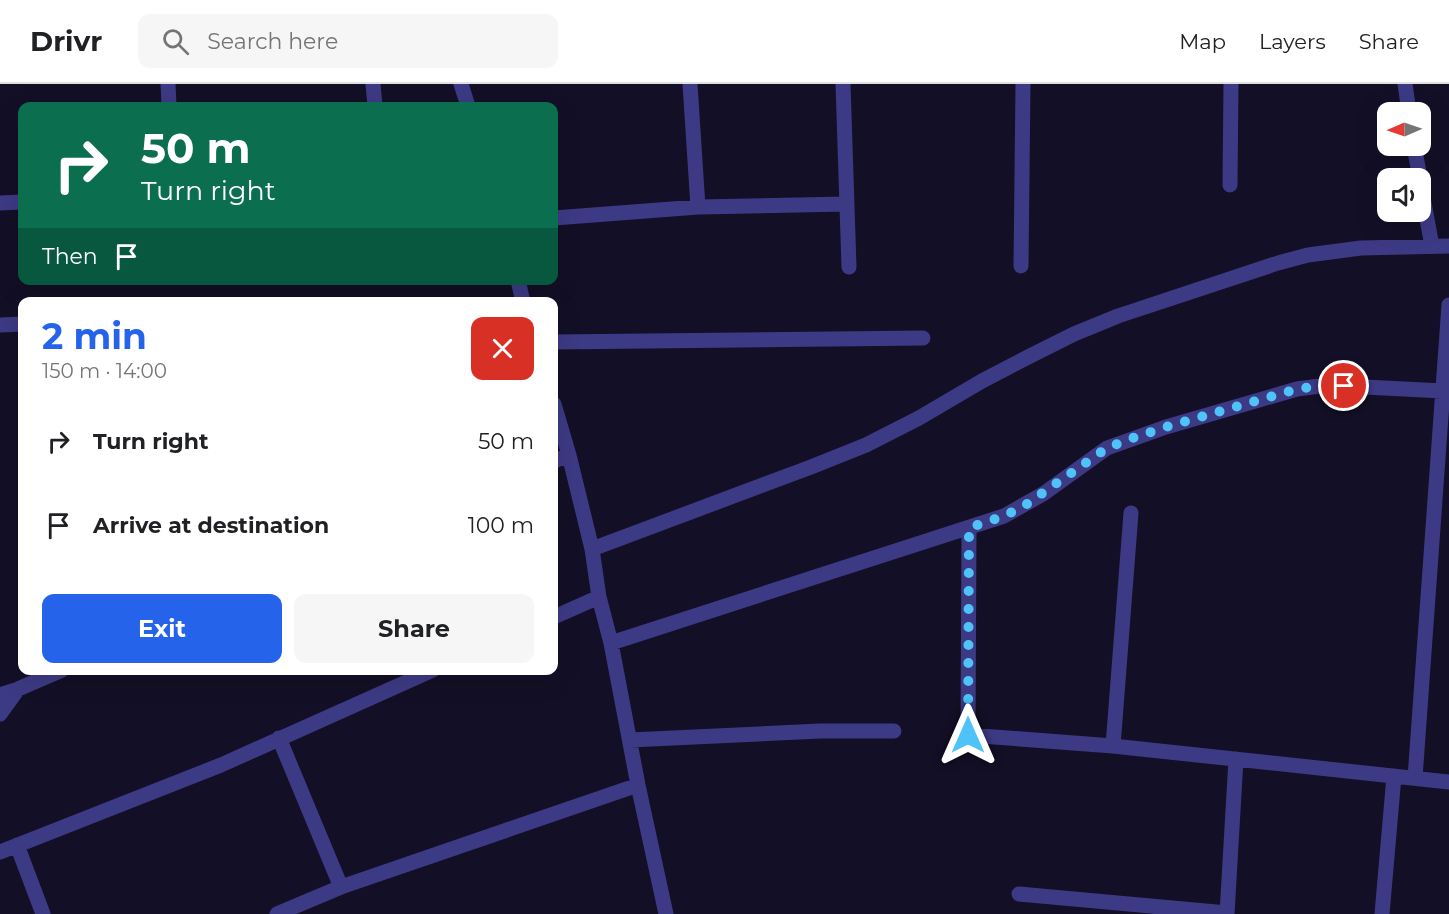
<!DOCTYPE html>
<meta charset="utf-8">
<style>
body{margin:0;font-family:Montserrat,sans-serif;background:#f6f6f6;color:#202124;height:100vh;display:flex;flex-direction:column;font-size:22px;white-space:nowrap}
*{box-sizing:border-box;margin:0}
p{font-size:20px;color:#757577}
.icon{flex:none;width:33px;height:33px;fill:none;stroke:currentColor;stroke-width:2;stroke-linecap:round;stroke-linejoin:round}
.map{position:relative;flex:1;overflow:hidden}
.panel{position:absolute;left:18px;top:213px;width:540px;height:378px;display:flex;flex-direction:column;background:#fff;border-radius:12px;box-shadow:0 6px 24px #0002}
.panel>*{flex:none}
.guide{position:absolute;left:18px;top:18px;width:540px;height:183px;border-radius:12px;box-shadow:0 6px 24px #0002;background:#0b6e4f;color:#fff;overflow:hidden}
.needle{width:39px;rotate:268deg}
.tools{position:absolute;left:1377px;top:18px;display:grid;gap:12px}
.tools a{display:grid;place-items:center;width:54px;height:54px;border-radius:12px;background:#fff;box-shadow:0 6px 24px #0002;font-size:30px}
.pin{position:absolute;display:grid;place-items:center;width:51px;height:51px;color:#fff;margin:-26px;border:3px solid #fff;border-radius:50%;box-shadow:0 2px 6px #0007}
.me{position:absolute;width:66px;margin:-33px;rotate:0deg;stroke-linejoin:round;filter:drop-shadow(0 0 4px #0008)}
.turn{display:flex;align-items:center;gap:21px;height:126px;padding:0 24px;font-size:27px}
.turn .icon{width:78px;height:78px;stroke-width:2.5}
.turn b{display:block;font-size:42px;line-height:51px}
.then{display:flex;align-items:center;height:57px;padding:0 24px;background:#0003;gap:12px;font-size:22px}
.round{display:grid;place-items:center;flex:none;width:63px;height:63px;border-radius:12px;background:#f6f6f6}
.headline{display:flex;align-items:center;justify-content:space-between;height:102px;padding:0 24px}
h1{font-size:36px;font-weight:700;line-height:45px;color:#2563eb}
.primary-button{display:flex;gap:12px;margin-top:auto;padding:12px 24px}
.primary-button a{flex:1;height:69px;border-radius:12px;background:#2563eb;color:#fff;font-size:24px;font-weight:700;line-height:69px;text-align:center}
.primary-button a+a{background:#f6f6f6;color:#202124}
ul{padding:0;list-style:none}
li{display:flex;align-items:center;gap:18px;height:84px;padding:0 24px}
li div{flex:1}
li b{display:block;font-size:22px}
li em{font-style:normal}
header{display:flex;align-items:center;gap:36px;box-sizing:border-box;height:84px;padding:0 30px;background:#fff;border-bottom:2px solid #e0e0e0}
header strong{font-size:28px}
nav{display:flex;gap:33px;margin-inline-start:auto;font-size:21px}
.search{width:420px;height:54px;background:#f6f6f6;display:flex;align-items:center;gap:15px;box-sizing:border-box;padding:0 21px;border-radius:12px;color:#757577;font-size:22px}
.map>svg:first-child{display:block}
</style>
<header>
<strong>Drivr</strong>
<div class="search"><svg class="icon" aria-label="search" viewBox="0 0 24 24"><circle cx="10" cy="10" r="6"/><path d="M15 15l6 6"/></svg>Search here</div>
<nav><a>Map</a><a>Layers</a><a>Share</a></nav>
</header>
<div class="map">
<svg width="1449" height="830" viewBox="0 0 1449 830">
<rect width="100%" height="100%" fill="#130f26"/>
<g fill="none" stroke-linecap="round" stroke-linejoin="round">
<path stroke="#3d3a85" stroke-width="15" d="M 168,0 L 169,22
M 373,0 L 375,22
M 461,0 L 468,22
M 690,0 L 698,123
M 843,0 L 849,183
M 1405,0 L 1409,28
M 1414,62 L 1420,94
M 1420,97 L 1432,162
M 1230,101 L 1231,0
M 0,119 L 22,118
M 554,134 L 698,123 L 847,120
M 1021,182 L 1023,0
M 518,196 L 523,218
M 0,241 L 22,240
M 554,258 L 923,254
M 554,320 L 569,371 L 592,465 L 599,513 L 611,559 L 638,701 L 666,830
M 554,377 L 569,371
M 1131,429 L 1113,662 L 1449,698
M 969,444 L 968,651 L 1113,662
M 592,465 L 811,383 L 866,361 L 919,334 L 982,297 L 1030,272 L 1074,250 L 1118,232 L 1278,179 L 1308,171 L 1361,164 L 1449,162
M 554,533 L 599,513
M 611,559 L 1004,432 L 1043,410 L 1107,364 L 1166,343 L 1297,305 L 1320,302 L 1345,302 L 1443,307
M 0,611 L 18,605 L 62,586
M 0,630 L 18,605
M 279,654 L 341,803
M 630,656 L 820,647 L 894,647
M 1415,694 L 1449,221
M 17,761 L 43,830
M 0,768 L 221,681 L 433,586
M 1019,810 L 1227,829
M 277,830 L 341,803 L 638,701
M 1227,830 L 1236,675
M 1382,830 L 1394,692"/>
</g>
<g fill="none" stroke-linecap="round" stroke-linejoin="round">
<path stroke="#4fc3f7" stroke-width="10" stroke-dasharray="0 18" d="M 968,651 L 969,444 L 1004,432 L 1024,422 L 1107,364 L 1133,354 L 1166,343 L 1297,305 L 1320,302 L 1344,302"/>
</g>
</svg>
<div class="tools">
<a><svg class="needle" viewBox="-14 -14 28 28"><path d="M0-13l5 13h-10z" fill="#e53935"/><path d="M0 13l5-13h-10z" fill="#757577"/></svg></a>
<a><svg class="icon" aria-label="sound" viewBox="0 0 24 24"><path d="M4 9h4l5-4v14l-5-4H4zM17 9q2 3 0 6"/></svg></a>
</div>
<div class="pin" style="left:1344px;top:302px;background:#d93025"><svg class="icon" aria-label="arrive" viewBox="0 0 24 24"><path d="M6 21V4h12l-3 4 3 4H6"/></svg></div>
<svg class="me" style="left:968px;top:651px" viewBox="-20 -20 40 40"><path d="M0-17L14 15 0 8-14 15z" fill="#4fc3f7" stroke="#fff" stroke-width="4"/></svg>
<div class="guide">
<div class="turn"><svg class="icon" aria-label="right" viewBox="0 0 24 24"><path d="M7 20v-9h11M14 6l5 5-5 5"/></svg><div><b>50 m</b>Turn right</div></div>
<div class="then">Then<svg class="icon" aria-label="arrive" viewBox="0 0 24 24"><path d="M6 21V4h12l-3 4 3 4H6"/></svg></div>
</div>
<section class="panel">
<div class="headline"><div><h1>2 min</h1><p>150 m · 14:00</p></div><a class="round" style="background:#d93025;color:#fff"><svg class="icon" aria-label="close" viewBox="0 0 24 24"><path d="M6 6l12 12M18 6L6 18"/></svg></a></div>
<ul>
<li><svg class="icon" aria-label="right" viewBox="0 0 24 24"><path d="M7 20v-9h11M14 6l5 5-5 5"/></svg><div><b>Turn right</b></div><em>50 m</em></li>
<li><svg class="icon" aria-label="arrive" viewBox="0 0 24 24"><path d="M6 21V4h12l-3 4 3 4H6"/></svg><div><b>Arrive at destination</b></div><em>100 m</em></li>
</ul>
<div class="primary-button"><a>Exit</a><a>Share</a></div>
</section>
</div>
